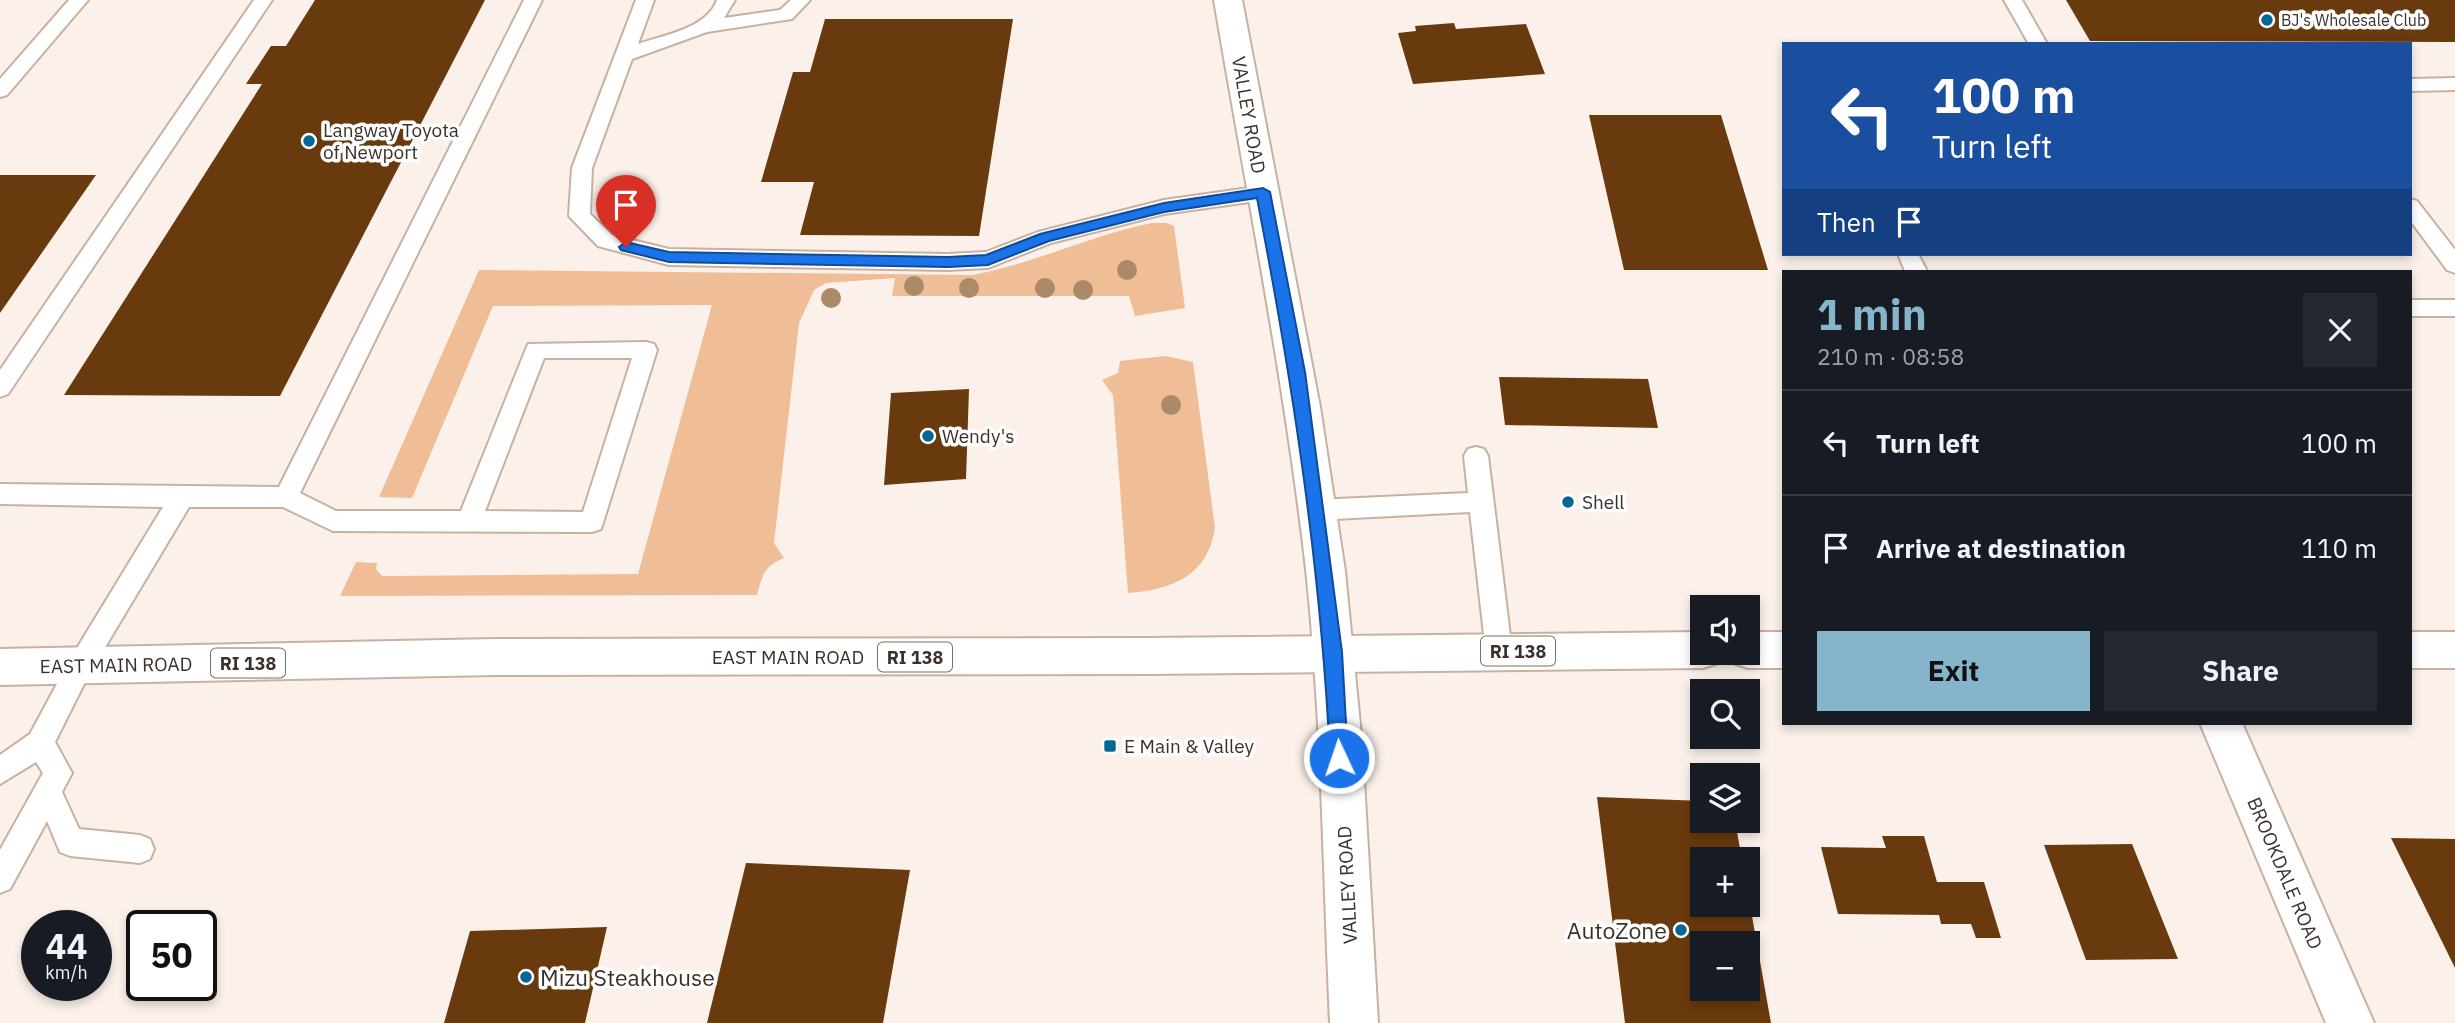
<!DOCTYPE html>
<meta charset="utf-8">
<style>
body{margin:0;font-family:"IBM Plex Sans",sans-serif;background:#242831;color:#f1f3f6;height:100vh;display:flex;flex-direction:column;font-size:26px;white-space:nowrap}
*{box-sizing:border-box;margin:0}
p{font-size:23px;color:#9ea1a6}
.icon{flex:none;width:38px;height:38px;fill:none;stroke:currentColor;stroke-width:2;stroke-linecap:round;stroke-linejoin:round}
.map{position:relative;flex:1;overflow:hidden}
.sheet{position:absolute;left:1782px;top:270px;width:630px;height:455px;display:flex;flex-direction:column;background:#171b24;border-radius:0px;box-shadow:0 4px 10px #0003}
.sheet>*{flex:none}
.top-card{position:absolute;left:1782px;top:42px;width:630px;height:214px;border-radius:0px;box-shadow:0 4px 10px #0003;background:#1a4fa0;color:#fff;overflow:hidden}
.buttons{position:absolute;left:1690px;top:595px;display:grid;gap:14px}
.buttons a{display:grid;place-items:center;width:70px;height:70px;border-radius:0px;background:#171b24;box-shadow:0 4px 10px #0003;font-size:35px}
.speed{position:absolute;left:21px;top:910px;display:flex;gap:14px;font-size:35px;font-weight:700;text-align:center}
.speed>*{display:grid;place-content:center;width:91px;height:91px;border-radius:50%;background:#171b24;box-shadow:0 4px 10px #0003;line-height:1}
.speed small{font-size:18px;font-weight:400}
.speed .limit{border:4px solid #111;border-radius:10px;background:#fff;color:#111}
.pin{position:absolute;display:grid;place-items:center;width:60px;height:60px;color:#fff;margin:-72px -30px;border-radius:50% 50% 50% 0;rotate:-45deg;box-shadow:0 0 7px #0007}
.pin .icon{rotate:45deg}
.me{position:absolute;width:77px;margin:-38px;rotate:357deg;stroke-linejoin:round;filter:drop-shadow(0 0 5px #0008)}
.turn{display:flex;align-items:center;gap:24px;height:147px;padding:0 35px;font-size:32px}
.turn .icon{width:91px;height:91px;stroke-width:2.5}
.turn b{display:block;font-size:49px;line-height:60px}
.then{display:flex;align-items:center;height:66px;padding:0 35px;background:#0003;gap:14px;font-size:26px}
.round{display:grid;place-items:center;flex:none;width:74px;height:74px;border-radius:0px;background:#242831}
.head{display:flex;align-items:center;justify-content:space-between;height:119px;padding:0 35px}
h1{font-size:42px;font-weight:800;line-height:52px;color:#86b4cb}
.cta{display:flex;gap:14px;margin-top:auto;padding:14px 35px}
.cta a{flex:1;height:80px;border-radius:0px;background:#86b4cb;color:#111;font-size:28px;font-weight:800;line-height:80px;text-align:center}
.cta a+a{background:#242831;color:#f1f3f6}
ul{padding:0;list-style:none}
li{display:flex;align-items:center;gap:21px;height:105px;padding:0 35px;border-top:2px solid #363941}
li div{flex:1}
li b{display:block;font-size:26px}
li em{font-style:normal}
.map>svg:first-child{display:block}
</style>
<div class="map">
<svg width="2455" height="1023" viewBox="0 0 2455 1023">
<rect width="100%" height="100%" fill="#fbf1ea"/>
<path fill="#efbd96" d="M 1152,223 L 1167,223 L 1174,226 L 1185,308 L 1135,316 L 1129,296 L 892,296 L 895,278 L 826,283 L 814,290 L 799,323 L 774,543 L 784,558 C 764,566 762,576 757,595 L 340,596 L 356,562 L 377,563 L 376,569 L 382,576 L 638,574 L 712,305 L 493,306 L 412,498 L 379,497 L 479,270 L 972,275 C 1034,264 1091,235 1152,223 Z
M 1165,356 L 1193,362 L 1215,528 C 1208,576 1171,590 1128,593 L 1113,395 L 1102,380 L 1118,373 L 1120,361 Z"/>
<path fill="#693a0d" fill-rule="evenodd" d="M 315,0 L 485,0 L 280,396 L 64,395 L 262,84 L 246,84 L 271,46 L 286,46 Z
M 2066,0 L 2455,0 L 2455,42 L 2090,41 Z
M 825,19 L 1013,19 L 979,236 L 800,235 L 814,182 L 761,182 L 793,72 L 810,72 Z
M 1454,23 L 1456,29 L 1526,24 L 1545,74 L 1413,84 L 1398,33 L 1416,31 L 1415,26 Z
M 1589,115 L 1721,115 L 1768,270 L 1624,270 Z
M 0,175 L 96,175 L 0,313 Z
M 1499,377 L 1648,379 L 1658,428 L 1505,425 Z
M 969,389 L 966,479 L 884,485 L 891,393 Z
M 1597,797 L 1703,801 L 1703,821 L 1735,821 L 1742,859 L 1703,859 L 1703,905 L 1750,905 L 1771,1023 L 1625,1023 ZM 1703,943 L 1748,943 L 1748,989 L 1703,989 Z
M 1882,836 L 1924,836 L 1937,882 L 1984,882 L 2001,938 L 1976,938 L 1971,924 L 1941,924 L 1939,915 L 1838,914 L 1821,847 L 1886,848 Z
M 2391,838 L 2455,839 L 2455,968 Z
M 2132,844 L 2178,959 L 2086,960 L 2044,845 Z
M 746,863 L 910,870 L 883,1023 L 707,1023 Z
M 607,927 L 585,1023 L 444,1023 L 470,931 Z"/>
<g fill="none" stroke-linecap="round" stroke-linejoin="round">
<g stroke="#c9b19f" stroke-width="4">
<path id="lane" d="M 69,0 L 88,0 L 7,95 L 0,97 L 0,79 Z
M 254,0 L 272,0 L 8,394 L 0,397 L 0,370 Z
M 524,0 L 542,0 L 300,493 L 336,511 L 461,511 L 528,344 L 646,342 L 654,344 L 657,350 L 601,529 L 592,532 L 333,531 L 283,507 L 189,507 L 89,674 L 55,742 L 72,773 L 62,792 L 79,829 L 140,835 L 150,839 L 154,849 L 150,859 L 140,863 L 70,856 L 60,852 L 47,821 L 10,889 L 0,893 L 0,850 L 43,773 L 36,762 L 0,784 L 0,755 L 30,734 L 71,658 L 163,507 L 0,504 L 0,484 L 279,487 ZM 544,358 L 632,358 L 583,512 L 485,511 Z
M 636,0 L 654,0 L 638,44 C 663,35 707,29 717,0 L 735,0 L 724,18 L 780,10 L 791,0 L 810,0 L 792,19 L 707,32 L 632,59 L 592,168 L 590,214 L 612,235 L 669,249 L 948,254 L 986,252 L 1038,232 L 1164,200 L 1263,186 L 1273,193 L 1263,200 L 1164,214 L 1051,243 L 988,268 L 948,270 L 669,265 L 598,246 L 569,216 L 572,168 Z
M 2004,0 L 2022,0 L 2047,44 L 2029,44 Z
M 2455,78 L 2455,90 L 2410,91 L 2410,79 Z
M 2410,199 L 2417,201 L 2455,250 L 2455,273 L 2447,270 L 2410,220 Z
M 1898,254 L 1918,254 L 1927,271 L 1905,271 Z
M 2410,300 L 2455,300 L 2455,316 L 2410,316 Z
M 1476,447 L 1484,449 L 1488,456 L 1512,652 L 1508,660 L 1499,664 L 1490,660 L 1486,652 L 1470,512 L 1315,520 L 1306,517 L 1303,510 L 1306,503 L 1315,500 L 1468,493 L 1464,456 L 1468,449 Z"/>
</g>
<g stroke="#c9b19f" stroke-width="4">
<path id="street" d="M 2200,723 L 2242,723 L 2374,1023 L 2326,1023 Z"/>
</g>
<g stroke="#c9b19f" stroke-width="4">
<path id="secondary" d="M 1214,0 L 1242,0 L 1320,407 L 1345,571 L 1362,745 L 1378,1023 L 1330,1023 C 1323,872 1322,720 1306,569 C 1284,378 1246,189 1214,0 Z"/>
</g>
<g stroke="#c9b19f" stroke-width="4">
<path id="primary" d="M 1703,632 L 1703,653 L 1722,653 L 1718,663 L 1703,668 L 1148,674 L 495,675 L 0,685 L 0,649 L 495,639 L 1148,638 Z
M 1748,632 L 1783,632 L 1783,668 L 1748,668 L 1733,663 L 1729,653 L 1748,653 Z
M 2410,632 L 2455,632 L 2455,668 L 2410,668 Z"/>
</g>
<use href="#lane" fill="#fff" fill-rule="evenodd"/>
<use href="#street" fill="#fff" fill-rule="evenodd"/>
<use href="#secondary" fill="#fff" fill-rule="evenodd"/>
<use href="#primary" fill="#fff" fill-rule="evenodd"/>
</g>
<g fill="#aa8a69">
<circle cx="1127" cy="270" r="10"/>
<circle cx="914" cy="286" r="10"/>
<circle cx="969" cy="288" r="10"/>
<circle cx="1045" cy="288" r="10"/>
<circle cx="1083" cy="290" r="10"/>
<circle cx="831" cy="298" r="10"/>
<circle cx="1171" cy="405" r="10"/>
</g>
<path fill="#1a73e8" stroke="#114b97" stroke-width="2" d="M 1263,188 L 1270,192 L 1305,372 L 1342,652 L 1348,758 L 1346,764 L 1339,766 L 1333,764 L 1330,758 C 1321,569 1293,384 1257,198 L 1164,212 L 1049,241 L 988,265 L 948,267 L 669,262 L 621,250 L 619,247 L 626,242 L 669,252 L 948,257 L 986,255 L 1040,234 L 1164,203 Z"/>
<g fill="#046796" stroke="#fff" stroke-width="2.5">
<circle cx="2267" cy="20" r="7"/>
<circle cx="309" cy="141" r="7"/>
<circle cx="928" cy="436" r="7"/>
<circle cx="1568" cy="502" r="7"/>
<rect x="1103" y="739" width="14" height="14" rx="3.5"/>
<circle cx="1681" cy="930" r="7"/>
<circle cx="526" cy="977" r="7"/>
</g>
<g text-anchor="middle" dominant-baseline="central" stroke-width="7" stroke-linejoin="round" paint-order="stroke">
<g font-size="16" fill="#3b312a" stroke="#fff" text-anchor="start">
<text x="2281" y="20">BJ's Wholesale Club</text>
</g>
<g fill="#fff" stroke="#766f6a" stroke-width="2">
<rect x="1481" y="636.5" width="74" height="29" rx="5"/>
<rect x="878" y="642.5" width="74" height="29" rx="5"/>
<rect x="211" y="648.5" width="74" height="29" rx="5"/>
</g>
<g font-size="18" font-weight="bold" fill="#3b312a">
<text x="1518" y="651">RI 138</text>
<text x="915" y="657">RI 138</text>
<text x="248" y="663">RI 138</text>
</g>
<g font-size="19" fill="#3b312a" stroke="#fff">
<text transform="translate(1249 115) rotate(80)">VALLEY ROAD</text>
<text x="788" y="657">EAST MAIN ROAD</text>
<text transform="translate(116 665) rotate(-1)">EAST MAIN ROAD</text>
<text transform="translate(2285 873) rotate(67)">BROOKDALE ROAD</text>
<text transform="translate(1347 885) rotate(-93)">VALLEY ROAD</text>
</g>
<g font-size="19" fill="#3b312a" stroke="#fff" text-anchor="start">
<text x="323" y="130">Langway Toyota<tspan x="323" dy="22">of Newport</tspan></text>
<text x="942" y="436">Wendy's</text>
<text x="1582" y="502">Shell</text>
<text x="1124" y="746">E Main &amp; Valley</text>
</g>
<g font-size="23" fill="#3b312a" stroke="#fff" text-anchor="end">
<text x="1667" y="930">AutoZone</text>
<text x="540" y="977" text-anchor="start">Mizu Steakhouse</text>
</g>
</g>
</svg>
<div class="buttons">
<a><svg class="icon" aria-label="sound" viewBox="0 0 24 24"><path d="M4 9h4l5-4v14l-5-4H4zM17 9q2 3 0 6"/></svg></a>
<a><svg class="icon" aria-label="search" viewBox="0 0 24 24"><circle cx="10" cy="10" r="6"/><path d="M15 15l6 6"/></svg></a>
<a><svg class="icon" aria-label="layers" viewBox="0 0 24 24"><path d="M12 4l9 5-9 5-9-5zM3 14l9 5 9-5"/></svg></a>
<a>+</a>
<a>−</a>
</div>
<div class="speed"><div>44<small>km/h</small></div><div class="limit">50</div></div>
<div class="pin" style="left:626px;top:247px;background:#d93025"><svg class="icon" aria-label="arrive" viewBox="0 0 24 24"><path d="M6 21V4h12l-3 4 3 4H6"/></svg></div>
<svg class="me" style="left:1339px;top:758px" viewBox="-20 -20 40 40"><circle r="17" fill="#1a73e8" stroke="#fff" stroke-width="3"/><path d="M0-11L8 9 0 5-8 9z" fill="#fff"/></svg>
<div class="top-card">
<div class="turn"><svg class="icon" aria-label="left" viewBox="0 0 24 24"><path d="M17 20v-9H6M10 6l-5 5 5 5"/></svg><div><b>100 m</b>Turn left</div></div>
<div class="then">Then<svg class="icon" aria-label="arrive" viewBox="0 0 24 24"><path d="M6 21V4h12l-3 4 3 4H6"/></svg></div>
</div>
<section class="sheet">
<div class="head"><div><h1>1 min</h1><p>210 m · 08:58</p></div><a class="round"><svg class="icon" aria-label="close" viewBox="0 0 24 24"><path d="M6 6l12 12M18 6L6 18"/></svg></a></div>
<ul>
<li><svg class="icon" aria-label="left" viewBox="0 0 24 24"><path d="M17 20v-9H6M10 6l-5 5 5 5"/></svg><div><b>Turn left</b></div><em>100 m</em></li>
<li><svg class="icon" aria-label="arrive" viewBox="0 0 24 24"><path d="M6 21V4h12l-3 4 3 4H6"/></svg><div><b>Arrive at destination</b></div><em>110 m</em></li>
</ul>
<div class="cta"><a>Exit</a><a>Share</a></div>
</section>
</div>
